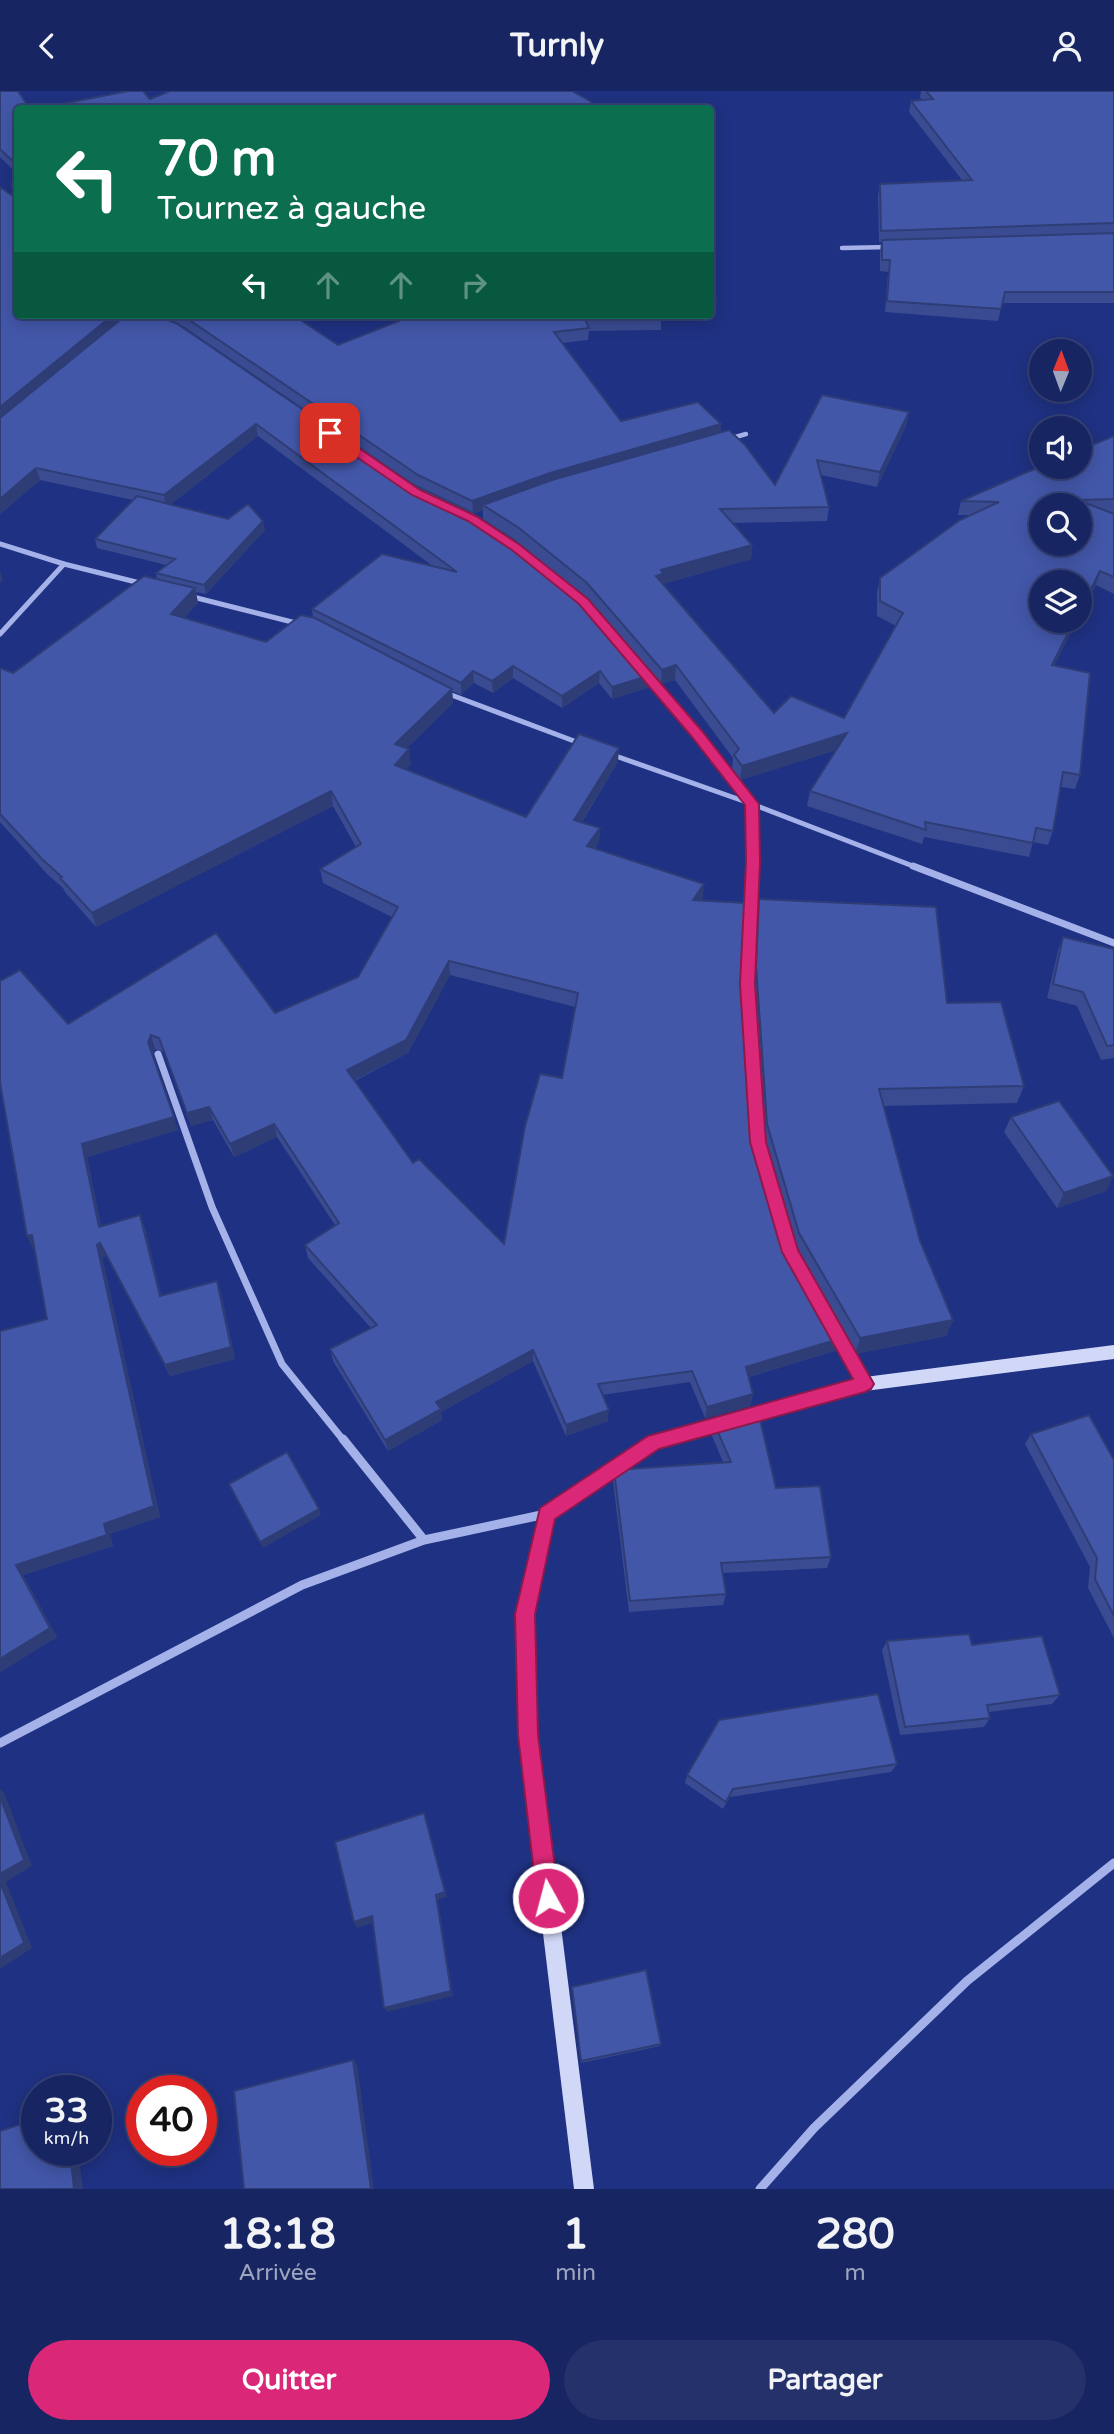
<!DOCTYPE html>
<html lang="fr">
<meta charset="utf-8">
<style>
body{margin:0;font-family:"Varela Round",sans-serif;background:#24316b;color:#f1f3f6;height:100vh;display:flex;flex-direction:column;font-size:26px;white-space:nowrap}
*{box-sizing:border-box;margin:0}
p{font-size:23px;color:#9ea5be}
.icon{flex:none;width:38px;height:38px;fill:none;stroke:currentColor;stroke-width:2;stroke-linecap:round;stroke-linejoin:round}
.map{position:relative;height:2098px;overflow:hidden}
.panel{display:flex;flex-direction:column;background:#172562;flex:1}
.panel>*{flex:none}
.top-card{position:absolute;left:14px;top:14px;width:700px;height:214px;border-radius:7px;box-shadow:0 4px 18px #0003,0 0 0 2px #364277;background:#0b6e4f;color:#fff;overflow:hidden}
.needle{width:46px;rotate:1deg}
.buttons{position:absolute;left:1029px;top:248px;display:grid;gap:14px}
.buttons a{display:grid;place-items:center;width:63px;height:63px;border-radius:50%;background:#172562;box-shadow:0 4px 18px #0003,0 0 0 2px #364277;font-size:35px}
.speed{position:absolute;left:21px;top:1984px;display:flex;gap:14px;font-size:35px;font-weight:700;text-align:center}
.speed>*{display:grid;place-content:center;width:91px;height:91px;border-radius:50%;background:#172562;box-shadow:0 4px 18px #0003,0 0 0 2px #364277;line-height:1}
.speed small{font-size:18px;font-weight:400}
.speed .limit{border:10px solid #d22;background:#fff;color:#111}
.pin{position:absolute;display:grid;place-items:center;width:60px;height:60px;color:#fff;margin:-30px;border-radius:14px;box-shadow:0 4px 10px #0006}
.me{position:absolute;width:77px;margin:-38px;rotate:353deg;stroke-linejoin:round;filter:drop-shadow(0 0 5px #0008)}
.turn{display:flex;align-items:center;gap:24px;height:147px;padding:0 28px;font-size:32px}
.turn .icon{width:91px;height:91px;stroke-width:2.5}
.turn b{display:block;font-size:49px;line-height:60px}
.lanes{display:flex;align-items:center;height:66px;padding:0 28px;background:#0003;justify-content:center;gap:35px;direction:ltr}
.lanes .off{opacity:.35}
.eta{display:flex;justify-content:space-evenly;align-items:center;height:119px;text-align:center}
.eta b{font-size:42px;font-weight:700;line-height:49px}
.action{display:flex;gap:14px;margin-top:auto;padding:14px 28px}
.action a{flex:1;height:80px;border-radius:42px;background:#db2777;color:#fff;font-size:28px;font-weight:700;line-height:80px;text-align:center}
.action a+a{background:#24316b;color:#f1f3f6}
header{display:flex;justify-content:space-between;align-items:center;height:91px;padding:0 28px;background:#172562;font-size:32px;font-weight:700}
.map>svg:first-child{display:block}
</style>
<header><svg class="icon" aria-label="back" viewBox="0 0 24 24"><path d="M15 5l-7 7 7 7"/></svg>Turnly<svg class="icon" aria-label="person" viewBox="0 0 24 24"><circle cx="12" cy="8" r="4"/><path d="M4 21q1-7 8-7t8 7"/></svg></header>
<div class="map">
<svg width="1114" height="2098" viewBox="0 0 1114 2098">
<rect width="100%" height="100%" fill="#1f3182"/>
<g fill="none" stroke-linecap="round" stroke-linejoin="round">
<path stroke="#a5b2e9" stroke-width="4.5" d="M 732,347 L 746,343"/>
<path stroke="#a5b2e9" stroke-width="4.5" d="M 842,157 L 889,156"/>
<path stroke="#a5b2e9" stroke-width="5" d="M 0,453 L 64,473 L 144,493
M 189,505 L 300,533
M 0,543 L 64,473
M 646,583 L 752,713 L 753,777
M 446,602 L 582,653
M 610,663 L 752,713 L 918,777"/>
<path stroke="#a5b2e9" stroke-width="7" d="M 753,775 L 747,893 L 760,1058
M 913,775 L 1114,852
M 158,963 L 212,1116 L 282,1273 L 344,1350
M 776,1113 L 790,1159
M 837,1242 L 865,1293"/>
<path stroke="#a5b2e9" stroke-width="9" d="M 343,1348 L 424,1449
M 0,1652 L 302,1494 L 424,1449 L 546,1423
M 760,2098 L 814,2037 L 967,1890 L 1114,1772"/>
<path fill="#d0d7f7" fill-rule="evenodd" d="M 1114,1254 L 1114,1268 L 865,1300 L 658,1357 L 554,1428 L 534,1523 L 537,1644 L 594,2098 L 574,2098 L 519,1644 L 516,1523 L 541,1417 L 654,1344 L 865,1286 Z"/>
</g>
<path fill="#3a4b91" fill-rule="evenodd" d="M 0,0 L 18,18 L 18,84 L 0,66 Z
M 921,0 L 1114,0 L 1114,212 L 1002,212 L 998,230 L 885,221 L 888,181 L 880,180 L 880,161 L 881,151 L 879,151 L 878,105 L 880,93 L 962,89 L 909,21 L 911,10 L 922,9 L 920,6 Z
M 18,91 L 18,224 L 293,224 L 338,254 L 396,232 L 393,224 L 710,224 L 710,154 L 716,213 L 715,225 L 661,224 L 661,239 L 589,240 L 588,249 L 562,252 L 621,330 L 721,333 L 720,341 L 775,394 L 822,304 L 909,321 L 906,335 L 877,396 L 821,384 L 829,416 L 827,430 L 733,432 L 752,454 L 751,468 L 663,493 L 774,622 L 844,627 L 896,535 L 877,525 L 877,501 L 880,487 L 969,424 L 958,424 L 961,410 L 1114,345 L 1114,503 L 1096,494 L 1080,525 L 1080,492 L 1041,530 L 1077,530 L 1054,575 L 1080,684 L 1075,698 L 1061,696 L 1053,740 L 1048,754 L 1033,751 L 1029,766 L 924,746 L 922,753 L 807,715 L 810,700 L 836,659 L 740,689 L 732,679 L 733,667 L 675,589 L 661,593 L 586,507 L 519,452 L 483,429 L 483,419 L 473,423 L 650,596 L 612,608 L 599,592 L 562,617 L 513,587 L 493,602 L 474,592 L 461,604 L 452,600 L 453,612 L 407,657 L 411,673 L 405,679 L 526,726 L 618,671 L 582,731 L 600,737 L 599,751 L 595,758 L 703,807 L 701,810 L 743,879 L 754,1039 L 787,1151 L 838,1259 L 749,1286 L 753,1303 L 750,1315 L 705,1327 L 690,1291 L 602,1304 L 608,1330 L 566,1345 L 533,1270 L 441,1321 L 442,1329 L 388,1360 L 333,1270 L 330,1258 L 371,1237 L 308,1167 L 305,1154 L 335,1134 L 277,1046 L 234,1066 L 213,1029 L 191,1035 L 164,961 L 155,958 L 152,965 L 178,1039 L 87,1066 L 101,1135 L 145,1137 L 161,1204 L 221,1202 L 235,1268 L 170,1285 L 106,1165 L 102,1166 L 160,1426 L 110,1443 L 113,1455 L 23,1484 L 57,1546 L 0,1581 L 0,1240 L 47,1228 L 34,1157 L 33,1158 L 27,1145 L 68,933 L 275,922 L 358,886 L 392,826 L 323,792 L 320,778 L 356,756 L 333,715 L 96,836 L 65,801 L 63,797 L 48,784 L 0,731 L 0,577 L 13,582 L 157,488 L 156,482 L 166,474 L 97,457 L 95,448 L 133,409 L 40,389 L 0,423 L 16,107 L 14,104 L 11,93 ZM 179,234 L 183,235 L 418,396 L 412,393 ZM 258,345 L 434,476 L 312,518 L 313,527 L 266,551 L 184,527 L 198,512 L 196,501 L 206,503 L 265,439 L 170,414 ZM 450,884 L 575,916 L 562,987 L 504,1153 L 413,1072 L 355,990 L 408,962 Z
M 759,808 L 947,912 L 1024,995 L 1017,1012 L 884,1015 L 920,1150 L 953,1229 L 946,1245 L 855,1263 L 796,1159 L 764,1050 L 753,893 L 757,826 Z
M 1063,846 L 1114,858 L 1114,967 L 1101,969 L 1077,915 L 1047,907 L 1058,860 Z
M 1011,1026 L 1113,1085 L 1106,1100 L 1057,1117 L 1004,1041 Z
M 714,1332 L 776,1397 L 831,1466 L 827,1477 L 723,1482 L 726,1503 L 723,1514 L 629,1521 L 613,1391 L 614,1379 L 723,1371 L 712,1345 Z
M 1031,1343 L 1114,1369 L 1114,1547 L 1088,1497 L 1090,1476 L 1025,1353 Z
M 887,1550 L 972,1554 L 1060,1604 L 1052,1613 L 989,1621 L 990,1627 L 984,1636 L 900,1644 L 882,1559 Z
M 897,1673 L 891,1681 L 730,1706 L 723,1718 L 685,1692 L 687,1684 Z
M 572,1899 L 661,1953 L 660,1955 L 581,1972 Z"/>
<path fill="#2f3d76" d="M 113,224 L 130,224 L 0,331 L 0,316 Z
M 909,321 L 906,335 L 877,396 L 880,381 Z
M 256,333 L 258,345 L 166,417 L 164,404 Z
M 721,333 L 720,346 L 483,414 L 483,419 L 473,423 L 472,410 L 550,382 Z
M 36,377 L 40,389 L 0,423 L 0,408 Z
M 263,430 L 265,439 L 206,503 L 204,494 Z
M 752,454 L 751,468 L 663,493 L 656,485 L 661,479 Z
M 0,479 L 3,489 L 0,492 Z
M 1100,480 L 1096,494 L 1080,525 L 1080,520 Z
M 195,497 L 198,512 L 174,538 L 171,523 Z
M 1074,530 L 1077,530 L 1047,589 L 1052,574 Z
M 676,574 L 675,589 L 661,593 L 662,579 Z
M 513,575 L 513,587 L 493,602 L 492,590 Z
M 473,580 L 474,592 L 461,604 L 461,592 Z
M 600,580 L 599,592 L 562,617 L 562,605 Z
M 651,584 L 650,596 L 612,608 L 612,596 Z
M 452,598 L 453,612 L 397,667 L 395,653 Z
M 847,642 L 844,657 L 740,689 L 742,675 Z
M 619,657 L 618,671 L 574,743 L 574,729 Z
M 409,658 L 411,673 L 396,689 L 395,674 Z
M 331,700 L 333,715 L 96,836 L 92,822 Z
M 600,737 L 599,751 L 587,769 L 587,755 Z
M 704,793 L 703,807 L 692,823 L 693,809 Z
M 449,870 L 450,884 L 408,962 L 349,992 L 347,979 Z
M 151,944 L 155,958 L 152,965 L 148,951 Z
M 209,1016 L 213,1029 L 191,1035 L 187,1022 Z
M 174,1026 L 178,1039 L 87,1066 L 104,1149 L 99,1136 L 82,1053 Z
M 274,1033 L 277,1046 L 234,1066 L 230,1053 Z
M 1113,1085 L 1106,1100 L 1057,1117 L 1064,1102 Z
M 140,1124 L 145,1137 L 164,1217 L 160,1205 Z
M 32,1144 L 38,1156 L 33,1158 L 27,1145 Z
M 100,1152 L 106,1165 L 102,1166 L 160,1426 L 110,1443 L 113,1455 L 23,1484 L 57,1546 L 0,1581 L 0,1568 L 16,1474 L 97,1154 Z
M 217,1190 L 221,1202 L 235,1268 L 170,1285 L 165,1274 Z
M 953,1229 L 946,1245 L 855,1263 L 860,1247 Z
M 842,1247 L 838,1259 L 744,1287 L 746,1276 Z
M 533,1259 L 533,1270 L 441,1321 L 442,1329 L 388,1360 L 385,1349 L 436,1311 Z
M 753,1303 L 750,1315 L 705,1327 L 707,1316 Z
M 609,1319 L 608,1330 L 566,1345 L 566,1334 Z
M 319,1418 L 321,1424 L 263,1457 L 260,1451 Z
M 0,1698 L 4,1701 L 32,1775 L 6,1791 L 32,1857 L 0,1878 Z
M 424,1722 L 447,1806 L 438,1809 L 453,1905 L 387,1921 L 384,1917 L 436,1804 Z
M 372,1825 L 375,1831 L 357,1837 L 354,1831 Z
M 353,1969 L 357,1973 L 374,2098 L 371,2098 Z
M 70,2060 L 78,2060 L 83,2098 L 74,2098 Z"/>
<path fill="#4357a9" stroke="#2f3d76" stroke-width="2" fill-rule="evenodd" d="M 0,0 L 18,0 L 30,18 L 18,18 L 18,75 L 0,58 Z
M 128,0 L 143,0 L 150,8 L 170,0 L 572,0 L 590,10 L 595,18 L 36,18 Z
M 926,0 L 1114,0 L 1114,132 L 881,140 L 880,93 L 972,89 L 911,10 L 933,8 Z
M 18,91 L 18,99 L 11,93 Z
M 0,96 L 16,107 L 18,105 L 18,224 L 113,224 L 0,316 Z
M 1114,142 L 1114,201 L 1005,201 L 1001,218 L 887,210 L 890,169 L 882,169 L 882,149 Z
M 710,154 L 716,213 L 710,213 Z
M 126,224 L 153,224 L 176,232 L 412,393 L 469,420 L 513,448 L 579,503 L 651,584 L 612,596 L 600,580 L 562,605 L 513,575 L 492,590 L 473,580 L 461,592 L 312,518 L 382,463 L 457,481 L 256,333 L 164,404 L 36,377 L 0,408 L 0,327 Z
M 182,224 L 293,224 L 338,254 L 399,230 L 397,224 L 661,224 L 661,227 L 585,228 L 589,237 L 554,241 L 621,330 L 698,311 L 721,333 L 550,382 L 472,410 L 418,384 Z
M 822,304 L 909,321 L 880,381 L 817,369 L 829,416 L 720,418 L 752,454 L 661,479 L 663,483 L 656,485 L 774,622 L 791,605 L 844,627 L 903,522 L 880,510 L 880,487 L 960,429 L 999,411 L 961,410 L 1041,375 L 1041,376 L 1080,376 L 1080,359 L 1114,345 L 1114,408 L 1078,409 L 1114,423 L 1114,486 L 1100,480 L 1080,520 L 1080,492 L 1041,492 L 1041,530 L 1074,530 L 1052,574 L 1090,582 L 1080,684 L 1063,681 L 1053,740 L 1036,737 L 1033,752 L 925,731 L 926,739 L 810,700 L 847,642 L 742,675 L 734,664 L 739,658 L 676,574 L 662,579 L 587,492 L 519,437 L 483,414 L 552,389 L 729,339 L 745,354 L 775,394 ZM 1041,415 L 1080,415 L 1080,453 L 1041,453 Z
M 137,405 L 228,428 L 248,413 L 263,430 L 204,494 L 156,482 L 175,468 L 95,448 Z
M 144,485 L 195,497 L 171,523 L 266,551 L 301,524 L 315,527 L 452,598 L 395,653 L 409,658 L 395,674 L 526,726 L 579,643 L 619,657 L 574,729 L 600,737 L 587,755 L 704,793 L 693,809 L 746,812 L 743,879 L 754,1039 L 787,1151 L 842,1247 L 746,1276 L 753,1303 L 707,1316 L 692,1280 L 598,1293 L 609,1319 L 566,1334 L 533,1259 L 436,1311 L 441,1318 L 385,1349 L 330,1258 L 377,1234 L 305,1154 L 339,1132 L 274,1033 L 230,1053 L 209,1016 L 187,1022 L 159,947 L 151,944 L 148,951 L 174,1026 L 82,1053 L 99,1136 L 140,1124 L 160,1205 L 217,1190 L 231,1256 L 165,1274 L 100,1152 L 97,1154 L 154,1415 L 104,1433 L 107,1444 L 16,1474 L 50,1537 L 0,1568 L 0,1240 L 47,1228 L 32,1144 L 27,1145 L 0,992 L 0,890 L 20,879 L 68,933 L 216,842 L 275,922 L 358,886 L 398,816 L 320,778 L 361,753 L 331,700 L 92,822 L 60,787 L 62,786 L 43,769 L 0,723 L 0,577 L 13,582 ZM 449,870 L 578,902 L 562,987 L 540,983 L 525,1035 L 504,1153 L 419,1068 L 413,1072 L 347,979 L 406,949 Z
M 759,808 L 936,816 L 947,912 L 1001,911 L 1024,995 L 879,998 L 920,1150 L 953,1229 L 860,1247 L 799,1142 L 767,1033 L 756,875 Z
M 1063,846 L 1114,858 L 1114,954 L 1107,955 L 1083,901 L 1053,893 Z
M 1059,1010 L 1113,1085 L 1064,1102 L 1011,1026 Z
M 758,1320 L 776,1397 L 820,1395 L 831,1466 L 721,1472 L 726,1503 L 630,1510 L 614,1379 L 731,1371 L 714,1332 Z
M 1089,1324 L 1114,1369 L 1114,1525 L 1095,1488 L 1097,1467 L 1031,1343 Z
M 287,1361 L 319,1418 L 260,1451 L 229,1393 Z
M 969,1543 L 972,1554 L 1042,1545 L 1060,1604 L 987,1614 L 990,1627 L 905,1636 L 887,1550 Z
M 878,1603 L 897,1673 L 733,1698 L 726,1711 L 687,1684 L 719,1629 Z
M 0,1706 L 24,1769 L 0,1783 Z
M 424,1722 L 445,1801 L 436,1804 L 451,1900 L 384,1917 L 372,1825 L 354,1831 L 335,1751 Z
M 0,1791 L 24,1852 L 0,1867 Z
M 646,1879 L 661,1953 L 581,1970 L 572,1896 Z
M 353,1969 L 371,2098 L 244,2098 L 234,2000 Z
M 37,2028 L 37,2060 L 70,2060 L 74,2098 L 0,2098 L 0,2040 Z"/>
<path fill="#db2777" stroke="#8e194d" stroke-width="2" d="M 326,340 L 334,340 L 420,399 L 476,425 L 520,454 L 588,508 L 702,640 L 759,713 L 760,771 L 755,893 L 766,1051 L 798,1159 L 874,1293 L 871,1298 L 865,1301 L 659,1358 L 555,1428 L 535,1523 L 538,1644 L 559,1807 L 555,1814 L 548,1817 L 540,1814 L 537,1807 L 518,1644 L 515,1523 L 540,1417 L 648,1345 L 853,1288 L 782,1161 L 750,1051 L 740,893 L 746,771 L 745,714 L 692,646 L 579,513 L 512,459 L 468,430 L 412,404 L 326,345 Z"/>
</svg>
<div class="buttons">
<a><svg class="needle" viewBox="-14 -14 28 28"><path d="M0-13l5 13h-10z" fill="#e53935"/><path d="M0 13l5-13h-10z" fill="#9ea5be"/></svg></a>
<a><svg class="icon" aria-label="sound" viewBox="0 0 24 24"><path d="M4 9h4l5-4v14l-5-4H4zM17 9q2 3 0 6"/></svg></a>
<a><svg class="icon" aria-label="search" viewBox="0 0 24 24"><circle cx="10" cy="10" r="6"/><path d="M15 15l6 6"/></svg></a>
<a><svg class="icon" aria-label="layers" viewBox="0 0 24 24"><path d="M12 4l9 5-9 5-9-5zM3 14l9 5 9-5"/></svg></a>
</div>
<div class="speed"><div>33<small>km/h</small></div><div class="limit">40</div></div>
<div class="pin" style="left:330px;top:342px;background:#d93025"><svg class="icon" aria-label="arrive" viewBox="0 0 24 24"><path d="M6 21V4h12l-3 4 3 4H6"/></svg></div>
<svg class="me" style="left:548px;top:1807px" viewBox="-20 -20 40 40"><circle r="17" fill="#db2777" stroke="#fff" stroke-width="3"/><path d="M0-11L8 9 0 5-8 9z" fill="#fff"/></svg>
<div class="top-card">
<div class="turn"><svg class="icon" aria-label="left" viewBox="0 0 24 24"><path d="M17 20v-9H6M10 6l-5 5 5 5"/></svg><div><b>70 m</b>Tournez à gauche</div></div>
<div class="lanes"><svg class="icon" aria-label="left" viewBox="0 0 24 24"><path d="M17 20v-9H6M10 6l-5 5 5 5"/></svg><svg class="icon off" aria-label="ahead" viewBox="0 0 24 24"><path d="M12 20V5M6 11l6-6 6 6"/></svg><svg class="icon off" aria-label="ahead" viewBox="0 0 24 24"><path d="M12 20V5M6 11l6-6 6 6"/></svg><svg class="icon off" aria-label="right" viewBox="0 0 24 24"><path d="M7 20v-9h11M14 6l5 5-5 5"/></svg></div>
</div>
</div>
<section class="panel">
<div class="eta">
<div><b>18:18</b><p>Arrivée</p></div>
<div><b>1</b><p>min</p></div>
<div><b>280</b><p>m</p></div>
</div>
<div class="action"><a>Quitter</a><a>Partager</a></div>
</section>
